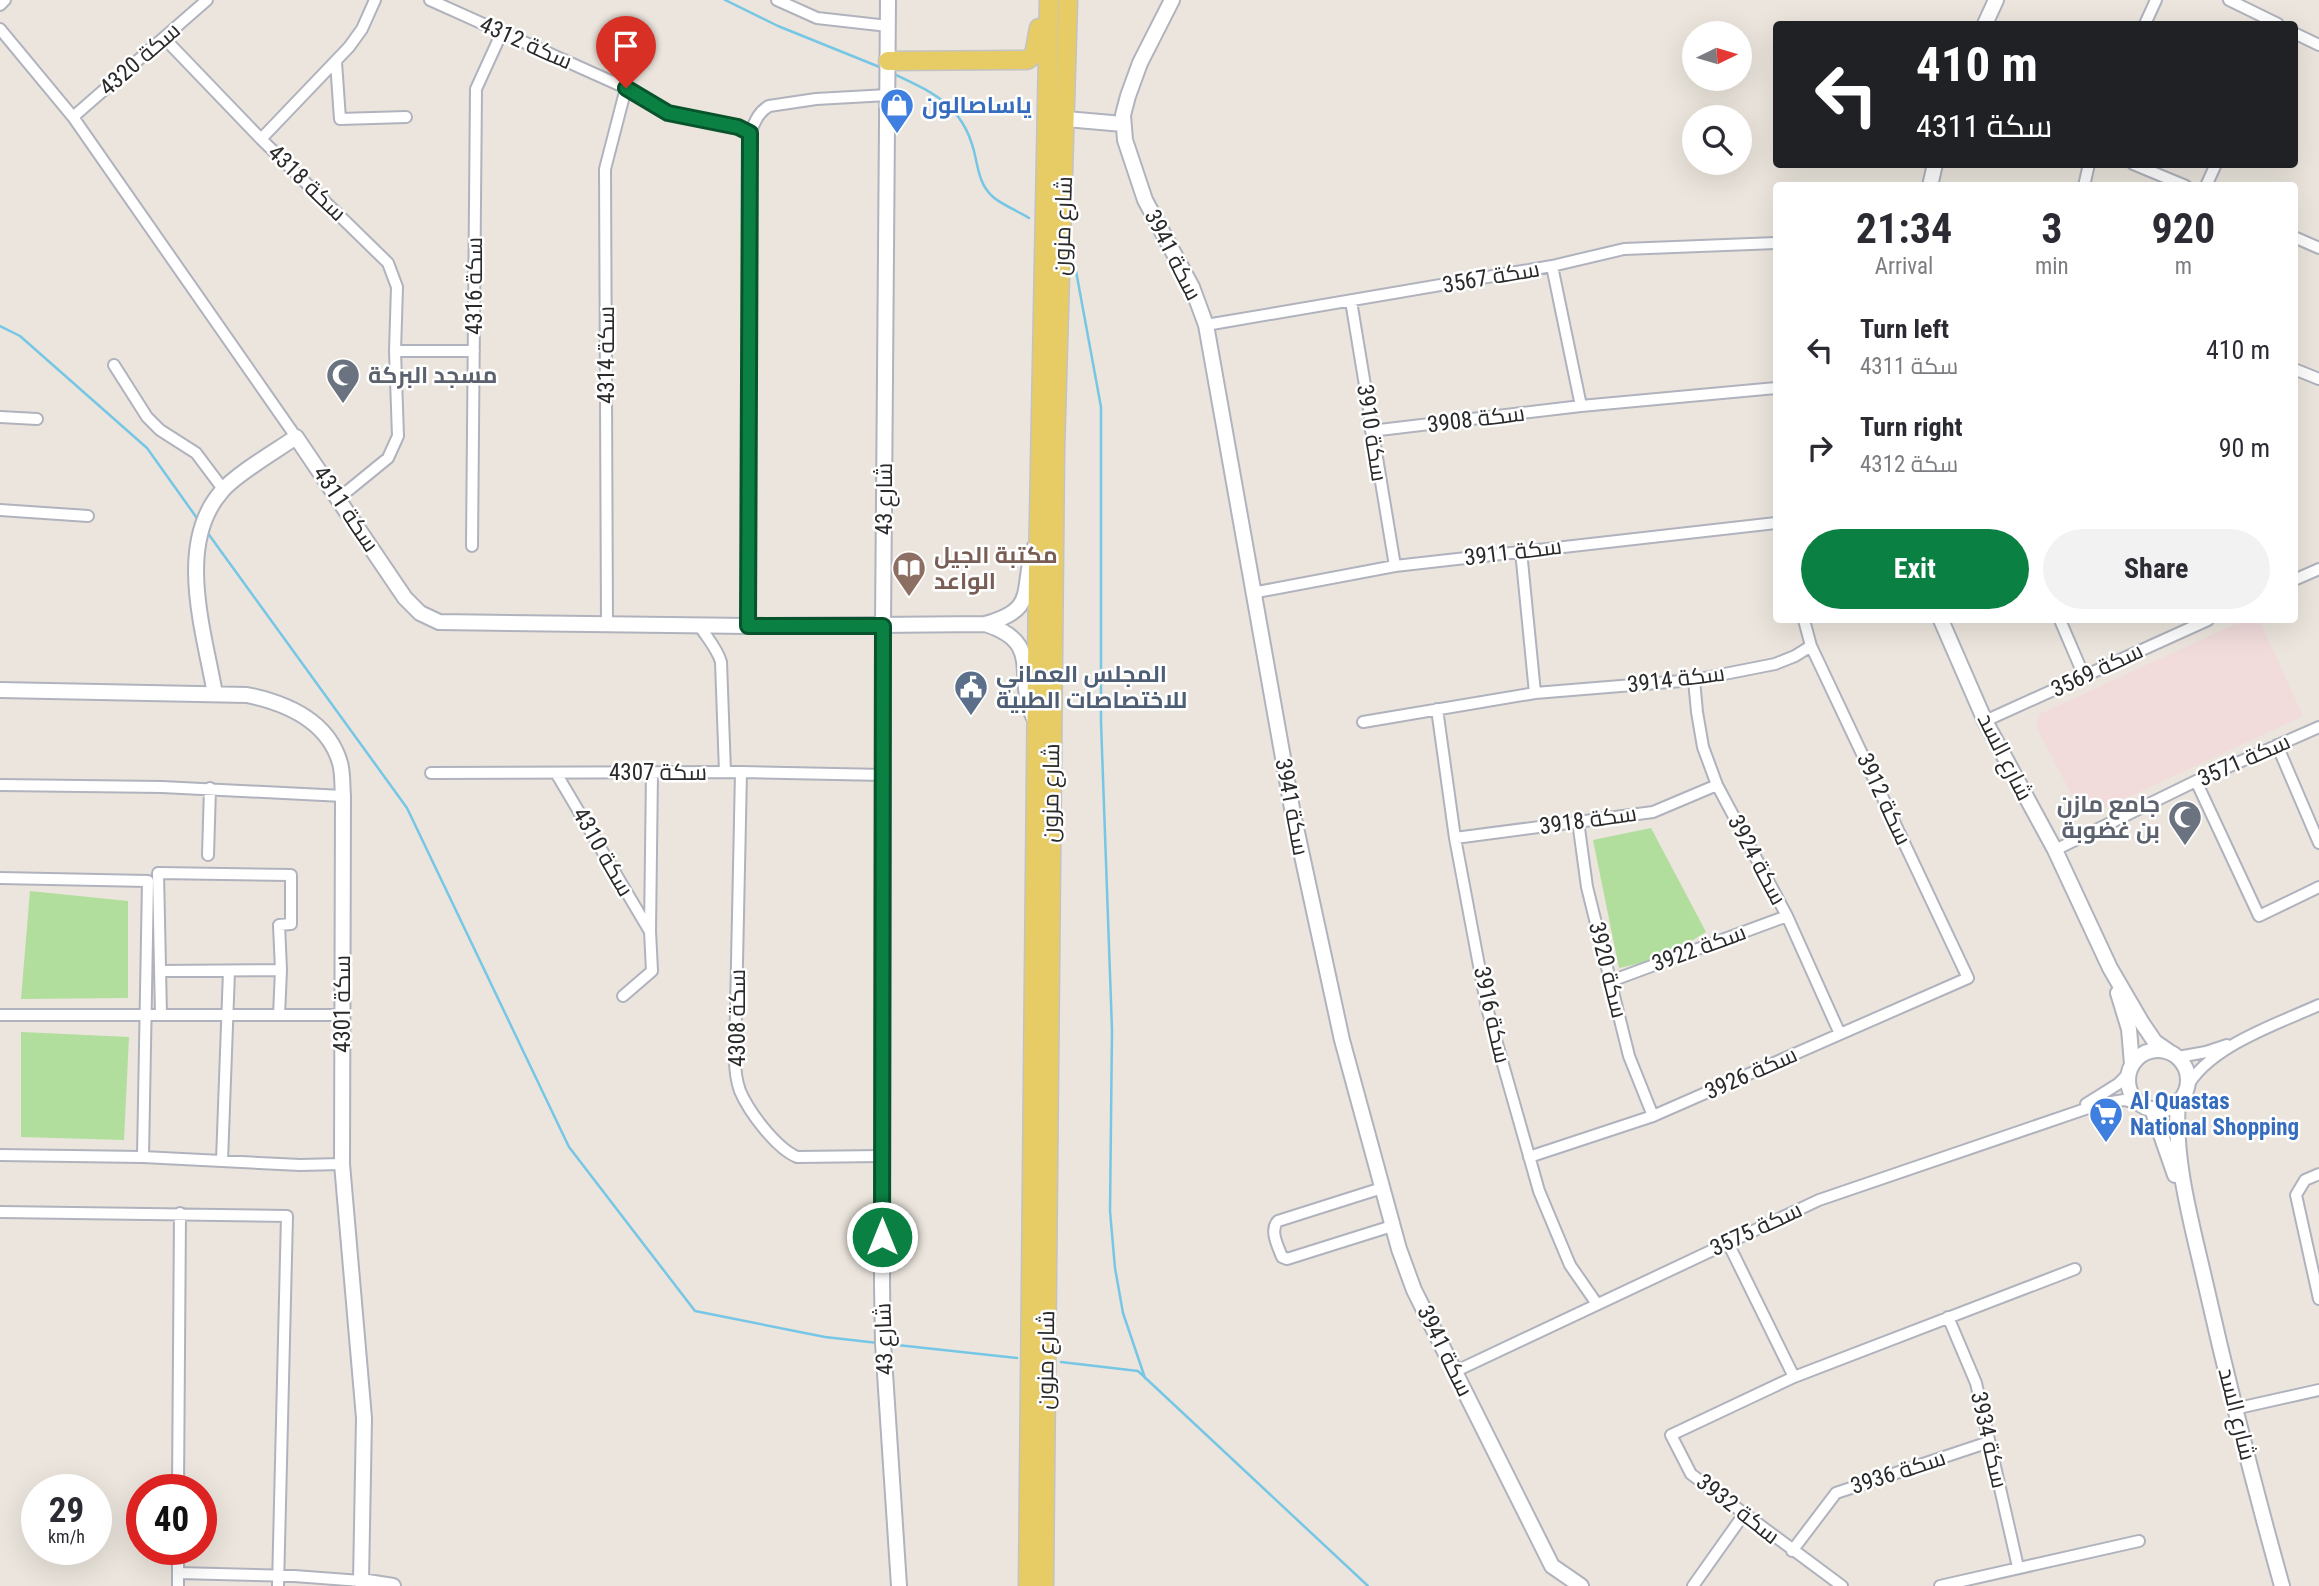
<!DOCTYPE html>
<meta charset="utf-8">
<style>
body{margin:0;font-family:"Roboto Condensed",Cairo,sans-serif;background:#f2f2f3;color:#2b2b33;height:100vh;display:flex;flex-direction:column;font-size:26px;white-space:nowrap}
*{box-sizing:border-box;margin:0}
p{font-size:23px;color:#7c7c81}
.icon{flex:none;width:38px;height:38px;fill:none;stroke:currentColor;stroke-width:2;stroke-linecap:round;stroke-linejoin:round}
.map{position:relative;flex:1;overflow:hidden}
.side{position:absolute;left:1773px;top:182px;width:525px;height:441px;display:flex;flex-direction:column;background:#fff;border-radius:7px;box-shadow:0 7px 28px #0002}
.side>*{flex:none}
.hud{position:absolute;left:1773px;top:21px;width:525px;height:147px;border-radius:7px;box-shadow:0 7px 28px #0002;background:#202124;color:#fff;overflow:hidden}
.needle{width:46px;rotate:85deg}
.tools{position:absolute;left:1682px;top:21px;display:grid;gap:14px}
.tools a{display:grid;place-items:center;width:70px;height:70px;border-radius:50%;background:#fff;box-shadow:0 7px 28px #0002;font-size:35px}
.speed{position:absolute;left:21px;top:1474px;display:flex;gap:14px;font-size:35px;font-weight:700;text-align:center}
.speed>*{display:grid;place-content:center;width:91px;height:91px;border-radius:50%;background:#fff;box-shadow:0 7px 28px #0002;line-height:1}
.speed small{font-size:18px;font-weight:400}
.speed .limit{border:10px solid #d22;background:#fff;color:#111}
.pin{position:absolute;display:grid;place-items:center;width:60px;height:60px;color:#fff;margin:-72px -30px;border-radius:50% 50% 50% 0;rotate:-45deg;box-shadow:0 0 7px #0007}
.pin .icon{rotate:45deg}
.me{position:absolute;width:77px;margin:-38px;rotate:0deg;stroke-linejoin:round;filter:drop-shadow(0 0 5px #0008)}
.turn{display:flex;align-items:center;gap:24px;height:147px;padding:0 28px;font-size:32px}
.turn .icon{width:91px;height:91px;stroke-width:2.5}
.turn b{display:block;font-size:49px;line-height:60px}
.eta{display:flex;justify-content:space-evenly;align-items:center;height:119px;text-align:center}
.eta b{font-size:42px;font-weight:700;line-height:49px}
.action{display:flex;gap:14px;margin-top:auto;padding:14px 28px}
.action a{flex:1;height:80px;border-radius:42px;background:#0b8043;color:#fff;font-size:28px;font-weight:700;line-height:80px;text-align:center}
.action a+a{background:#f2f2f3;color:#2b2b33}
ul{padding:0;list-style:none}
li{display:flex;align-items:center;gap:21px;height:98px;padding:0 28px}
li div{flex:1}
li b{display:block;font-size:26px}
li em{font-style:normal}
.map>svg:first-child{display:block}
</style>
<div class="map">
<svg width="2319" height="1586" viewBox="0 0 2319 1586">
<rect width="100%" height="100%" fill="#ebe5dd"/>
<path fill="#f1dbdb" d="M 2244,620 L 2259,620 L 2303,716 L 2094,813 L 2079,808 L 2036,727 L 2040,714 Z"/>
<path fill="#b1de9d" d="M 1651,828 L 1706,932 L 1664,958 L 1619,968 L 1593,840 Z
M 30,891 L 128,901 L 128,998 L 21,999 Z
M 21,1032 L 129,1037 L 124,1140 L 21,1137 Z"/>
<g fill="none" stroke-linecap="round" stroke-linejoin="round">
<path stroke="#76c6e6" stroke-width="2.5" d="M 725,0 L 778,26 L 882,68
M 892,73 C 932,92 962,104 974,151 C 978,167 979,184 992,196 C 1000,204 1018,211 1029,218
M 1076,271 L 1101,407 L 1101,722 L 1112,1030 L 1110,1211 L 1115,1268 L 1123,1313 L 1145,1378
M 0,326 L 20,336 L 147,448 L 199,521
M 207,532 L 407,808 L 569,1147 L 695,1311 L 825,1337 L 878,1343
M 888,1344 L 1017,1358
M 1061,1362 L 1138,1371 L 1368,1586"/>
<g stroke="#b0b3bd" stroke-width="14">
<path id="minor" d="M 430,0 L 626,88 L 668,113 L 738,127 L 750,133
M 777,0 L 817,18 L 888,26
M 2229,0 L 2278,24
M 0,5 L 5,0
M 2145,24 L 2156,0
M 0,29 L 73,117 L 296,437
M 2294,33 L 2319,45
M 165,39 L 261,139 L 388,263 L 397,287 L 395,351 L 398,436 L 388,458 L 339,498
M 336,62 L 340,119 L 406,117
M 73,117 L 207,0
M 261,139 L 349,47 L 362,29 L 375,0
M 2133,164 L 2186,186
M 2084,186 L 2089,164
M 2206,186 L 2216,164
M 2294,237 L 2319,248
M 1552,266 L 1581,406
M 1351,301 L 1395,566
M 1206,325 L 1552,266 L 1624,249 L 1776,243
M 395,351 L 474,351
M 114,365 L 147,417 L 160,430 L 196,453 L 223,489
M 2294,369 L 2319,379
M 0,417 L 37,419
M 1371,431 L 1581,406 L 1776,388
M 0,510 L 88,516
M 472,546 L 476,89 L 502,32
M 1521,551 L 1535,693
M 2294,580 L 2319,569
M 1252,593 L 1395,566 L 1776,523
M 2060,620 L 2084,676
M 607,624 L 605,169 L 626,88
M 699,625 C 707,638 717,648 721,662 L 725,772
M 748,626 L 750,133 C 755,122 758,112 769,106 L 816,99 L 888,95
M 1694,680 L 1697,712 L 1703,747 L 1717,785 L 1787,916 L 1840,1034
M 1437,709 L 1455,838 L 1487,1008 L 1539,1191 L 1570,1265 L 1597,1304
M 1985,721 L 2208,620
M 1363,722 L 1535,693 L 1694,680 L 1775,664 L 1795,656 L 1811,646
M 2277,745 L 2319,843
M 741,772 L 735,1058 C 735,1069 736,1080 740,1091 C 749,1112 776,1148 797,1157 L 882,1156
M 431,773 L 741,772 L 884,775
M 556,773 L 649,930
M 2196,781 L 2259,916 L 2319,887
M 0,785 L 162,787 L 343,796
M 1578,821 L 1587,887 L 1629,1056 L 1653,1116
M 1455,838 L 1653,812 L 1717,785
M 2055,850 L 2196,781 L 2319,727
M 208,855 L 210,788
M 0,878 L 148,881 L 143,1157
M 160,971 L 281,970 L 279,1015
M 1611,981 L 1787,916
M 623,996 L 652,971 L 650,931 L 652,772
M 1,1015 L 342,1015
M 161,1015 L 158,873 L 291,875 L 291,924 L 279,925 L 281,970
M 2178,1057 L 2206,1052 L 2227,1045
M 2186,1089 C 2207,1047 2277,1024 2319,1005
M 2086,1104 L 2118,1084 L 2129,1073
M 0,1155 L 143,1157 L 300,1165 L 342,1164
M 1529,1157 L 1653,1116 L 1968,978 L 1811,646 L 1804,620
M 222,1161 L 229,971
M 2319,1174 L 2305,1180 L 2296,1195 L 2319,1299
M 1382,1188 L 1278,1221 C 1269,1230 1278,1246 1282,1257 L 1287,1259 L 1392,1226
M 0,1212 L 287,1216 L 278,1586
M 1728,1243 L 1794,1377
M 1948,1317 L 1976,1383 L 2018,1567
M 1454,1372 L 1819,1200 L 2100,1104 L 2124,1100 L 2140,1104
M 2234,1409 L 2319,1390
M 178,1489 L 180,1213
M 1792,1551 L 1836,1493 L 1989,1442
M 178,1573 L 294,1576 L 361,1581
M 178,1586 L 178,1549
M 1693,1586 L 1744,1514
M 1842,1586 L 1691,1474 L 1671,1435 L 1794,1377 L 2075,1269
M 1940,1586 L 2139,1541"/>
</g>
<g stroke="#b0b3bd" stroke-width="18">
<path id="tertiary" d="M 888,0 L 883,626 L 882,1285 L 883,1343 L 899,1586
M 1172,0 L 1140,63 L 1128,96 L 1123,115 L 1125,140 L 1145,200 L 1192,287 L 1206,325 L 1293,814 L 1342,1040 L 1399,1249 L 1414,1290 L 1552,1566 L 1581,1586
M 1985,24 L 1996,0
M 1066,119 L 1123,124
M 1930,186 L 1935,164
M 1941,620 L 1985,721 L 2055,850 L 2110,968 L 2142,1023 L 2155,1042 L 2168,1051
M 985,624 C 1045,643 1013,675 1034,718
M 0,690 L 247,695 C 286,703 328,721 340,763 C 343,773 342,786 343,796 L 342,1164 L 364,1418 L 361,1581 L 393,1586
M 215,694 C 204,631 175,544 222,491 C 236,474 276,451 296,437 L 405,598 L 420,613 L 439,622 L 748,626 L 985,624 C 1039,609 1020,590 1034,548
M 2118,993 L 2129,1029 L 2132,1064
M2128 1080a30 30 0 1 1 60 0a30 30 0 1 1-60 0Z
M 2178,1102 C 2173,1161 2193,1228 2206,1286 C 2229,1387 2254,1486 2282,1586
M 2152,1109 L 2175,1175"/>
</g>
<g stroke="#c3c3c3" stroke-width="21">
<path id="primary" d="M 888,61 L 1027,60 L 1034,55 L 1039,28
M 1028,1586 L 1038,569 L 1049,0
M 1044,1586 L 1055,449 L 1068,0"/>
</g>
<use href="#minor" stroke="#fff" stroke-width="10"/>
<use href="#tertiary" stroke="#fff" stroke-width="14"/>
<use href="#primary" stroke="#e7cc66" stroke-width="18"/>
</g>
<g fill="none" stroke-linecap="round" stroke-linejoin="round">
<g stroke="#07532c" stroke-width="18">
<path id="route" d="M 626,88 L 668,113 L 738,127 L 750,133 L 748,626 L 883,626 L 882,1237"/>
</g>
<use href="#route" stroke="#0b8043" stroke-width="12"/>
</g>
<defs>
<g id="shop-pin" transform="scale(1.75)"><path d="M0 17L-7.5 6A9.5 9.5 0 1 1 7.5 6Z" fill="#3f7fe0" stroke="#fff"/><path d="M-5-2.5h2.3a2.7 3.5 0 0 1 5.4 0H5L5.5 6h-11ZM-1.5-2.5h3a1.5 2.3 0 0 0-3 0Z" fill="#fff"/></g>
<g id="mosque-pin" transform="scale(1.75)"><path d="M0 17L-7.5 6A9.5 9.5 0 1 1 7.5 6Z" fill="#6b7280" stroke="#fff"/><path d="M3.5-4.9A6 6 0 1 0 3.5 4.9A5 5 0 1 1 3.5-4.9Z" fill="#fff"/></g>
<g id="library-pin" transform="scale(1.75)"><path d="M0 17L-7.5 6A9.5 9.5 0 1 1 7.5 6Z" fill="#8d6e63" stroke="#fff"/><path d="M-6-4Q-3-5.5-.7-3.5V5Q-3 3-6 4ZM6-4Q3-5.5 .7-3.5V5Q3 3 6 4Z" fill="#fff"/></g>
<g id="civic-pin" transform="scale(1.75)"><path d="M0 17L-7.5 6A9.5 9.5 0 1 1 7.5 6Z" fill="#5c6f8a" stroke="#fff"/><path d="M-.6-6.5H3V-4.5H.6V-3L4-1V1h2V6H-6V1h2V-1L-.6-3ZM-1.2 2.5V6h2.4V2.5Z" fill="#fff"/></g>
<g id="supermarket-pin" transform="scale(1.75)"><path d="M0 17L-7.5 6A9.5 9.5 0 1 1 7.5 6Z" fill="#3f7fe0" stroke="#fff"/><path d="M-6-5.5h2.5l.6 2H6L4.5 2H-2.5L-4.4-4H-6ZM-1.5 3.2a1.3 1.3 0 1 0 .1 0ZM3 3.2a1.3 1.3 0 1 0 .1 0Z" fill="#fff"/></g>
</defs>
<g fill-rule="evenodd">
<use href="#shop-pin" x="897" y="105"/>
<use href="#mosque-pin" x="343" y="375"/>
<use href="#library-pin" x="909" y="568"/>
<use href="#civic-pin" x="971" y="687"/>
<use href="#mosque-pin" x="2185" y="817"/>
<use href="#supermarket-pin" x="2106" y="1114"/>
</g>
<g text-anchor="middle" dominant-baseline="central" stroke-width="5" stroke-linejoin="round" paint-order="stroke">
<g font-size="23" fill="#2a2a2a" stroke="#fff">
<text transform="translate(526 43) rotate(24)">سكة 4312</text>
<text transform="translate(140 59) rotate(-41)">سكة 4320</text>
<text transform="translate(307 183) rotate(44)">سكة 4318</text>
<text transform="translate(1063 226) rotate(-88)">شارع مزون</text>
<text transform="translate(1173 255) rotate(63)">سكة 3941</text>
<text transform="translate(1491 277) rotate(-10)">سكة 3567</text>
<text transform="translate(474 286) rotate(-90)">سكة 4316</text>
<text transform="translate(606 355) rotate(-90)">سكة 4314</text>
<text transform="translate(1476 419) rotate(-7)">سكة 3908</text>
<text transform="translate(1372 433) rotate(81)">سكة 3910</text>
<text transform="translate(884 499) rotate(-90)">شارع 43</text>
<text transform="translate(346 509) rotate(56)">سكة 4311</text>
<text transform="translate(1513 552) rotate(-7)">سكة 3911</text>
<text transform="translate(2097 670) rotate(-25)">سكة 3569</text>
<text transform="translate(1676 679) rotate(-7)">سكة 3914</text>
<text transform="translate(2005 757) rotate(63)">شارع السد</text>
<text transform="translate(2244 760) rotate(-24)">سكة 3571</text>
<text x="658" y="772">سكة 4307</text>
<text transform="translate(1051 793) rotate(-89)">شارع مزون</text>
<text transform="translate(1884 799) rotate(65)">سكة 3912</text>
<text transform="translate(1292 807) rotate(79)">سكة 3941</text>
<text transform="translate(1588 820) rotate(-8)">سكة 3918</text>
<text transform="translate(603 852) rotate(60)">سكة 4310</text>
<text transform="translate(1757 860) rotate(62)">سكة 3924</text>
<text transform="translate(1699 948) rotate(-20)">سكة 3922</text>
<text transform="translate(1608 970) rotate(76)">سكة 3920</text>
<text transform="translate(342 1004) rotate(-90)">سكة 4301</text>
<text transform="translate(1492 1015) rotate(77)">سكة 3916</text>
<text transform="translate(737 1018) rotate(-90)">سكة 4308</text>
<text transform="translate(1751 1073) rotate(-24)">سكة 3926</text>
<text transform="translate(1756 1229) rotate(-25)">سكة 3575</text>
<text transform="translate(884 1339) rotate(-92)">شارع 43</text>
<text transform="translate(1445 1351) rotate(64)">سكة 3941</text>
<text transform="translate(1046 1360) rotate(-89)">شارع مزون</text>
<text transform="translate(2237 1414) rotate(76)">شارع السد</text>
<text transform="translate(1989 1440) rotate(77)">سكة 3934</text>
<text transform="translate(1898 1472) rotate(-18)">سكة 3936</text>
<text transform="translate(1738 1509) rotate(38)">سكة 3932</text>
</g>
<g font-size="23" font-weight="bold" fill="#366cbe" stroke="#fff" text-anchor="start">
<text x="922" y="105">ياساصالون</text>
<text x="2130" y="1101">Al Quastas<tspan x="2130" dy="26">National Shopping</tspan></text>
</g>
<g font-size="23" font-weight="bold" fill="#5b616d" stroke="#fff" text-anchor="start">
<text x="368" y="375">مسجد البركة</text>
<text x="2160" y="804" text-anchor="end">جامع مازن<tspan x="2160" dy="26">بن غضوبة</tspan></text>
</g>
<g font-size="23" font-weight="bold" fill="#785e54" stroke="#fff" text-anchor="start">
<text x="934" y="555">مكتبة الجيل<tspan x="934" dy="26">الواعد</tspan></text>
</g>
<g font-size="23" font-weight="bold" fill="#4e5e75" stroke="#fff" text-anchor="start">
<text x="996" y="674">المجلس العماني<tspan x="996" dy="26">للاختصاصات الطبية</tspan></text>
</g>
</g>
</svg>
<div class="tools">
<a><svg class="needle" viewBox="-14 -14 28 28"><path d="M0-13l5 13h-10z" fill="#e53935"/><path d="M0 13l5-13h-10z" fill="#7c7c81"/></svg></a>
<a><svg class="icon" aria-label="search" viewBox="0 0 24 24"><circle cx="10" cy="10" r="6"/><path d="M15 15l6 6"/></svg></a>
</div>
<div class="speed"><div>29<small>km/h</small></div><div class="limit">40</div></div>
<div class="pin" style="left:626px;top:88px;background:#d93025"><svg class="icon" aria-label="arrive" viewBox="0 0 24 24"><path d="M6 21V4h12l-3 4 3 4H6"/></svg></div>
<svg class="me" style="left:882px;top:1237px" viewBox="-20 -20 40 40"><circle r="17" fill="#0b8043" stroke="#fff" stroke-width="3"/><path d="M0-11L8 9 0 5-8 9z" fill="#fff"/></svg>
<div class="hud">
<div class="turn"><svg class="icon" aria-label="left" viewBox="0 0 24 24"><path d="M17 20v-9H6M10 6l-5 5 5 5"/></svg><div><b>410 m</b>سكة 4311</div></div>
</div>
<section class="side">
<div class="eta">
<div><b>21:34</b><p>Arrival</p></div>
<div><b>3</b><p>min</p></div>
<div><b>920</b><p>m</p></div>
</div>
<ul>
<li><svg class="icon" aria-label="left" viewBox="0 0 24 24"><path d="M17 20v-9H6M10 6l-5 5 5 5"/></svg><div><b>Turn left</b><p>سكة 4311</p></div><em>410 m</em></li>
<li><svg class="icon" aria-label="right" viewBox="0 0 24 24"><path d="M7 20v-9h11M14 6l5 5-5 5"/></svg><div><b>Turn right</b><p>سكة 4312</p></div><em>90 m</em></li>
</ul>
<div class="action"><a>Exit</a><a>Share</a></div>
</section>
</div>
